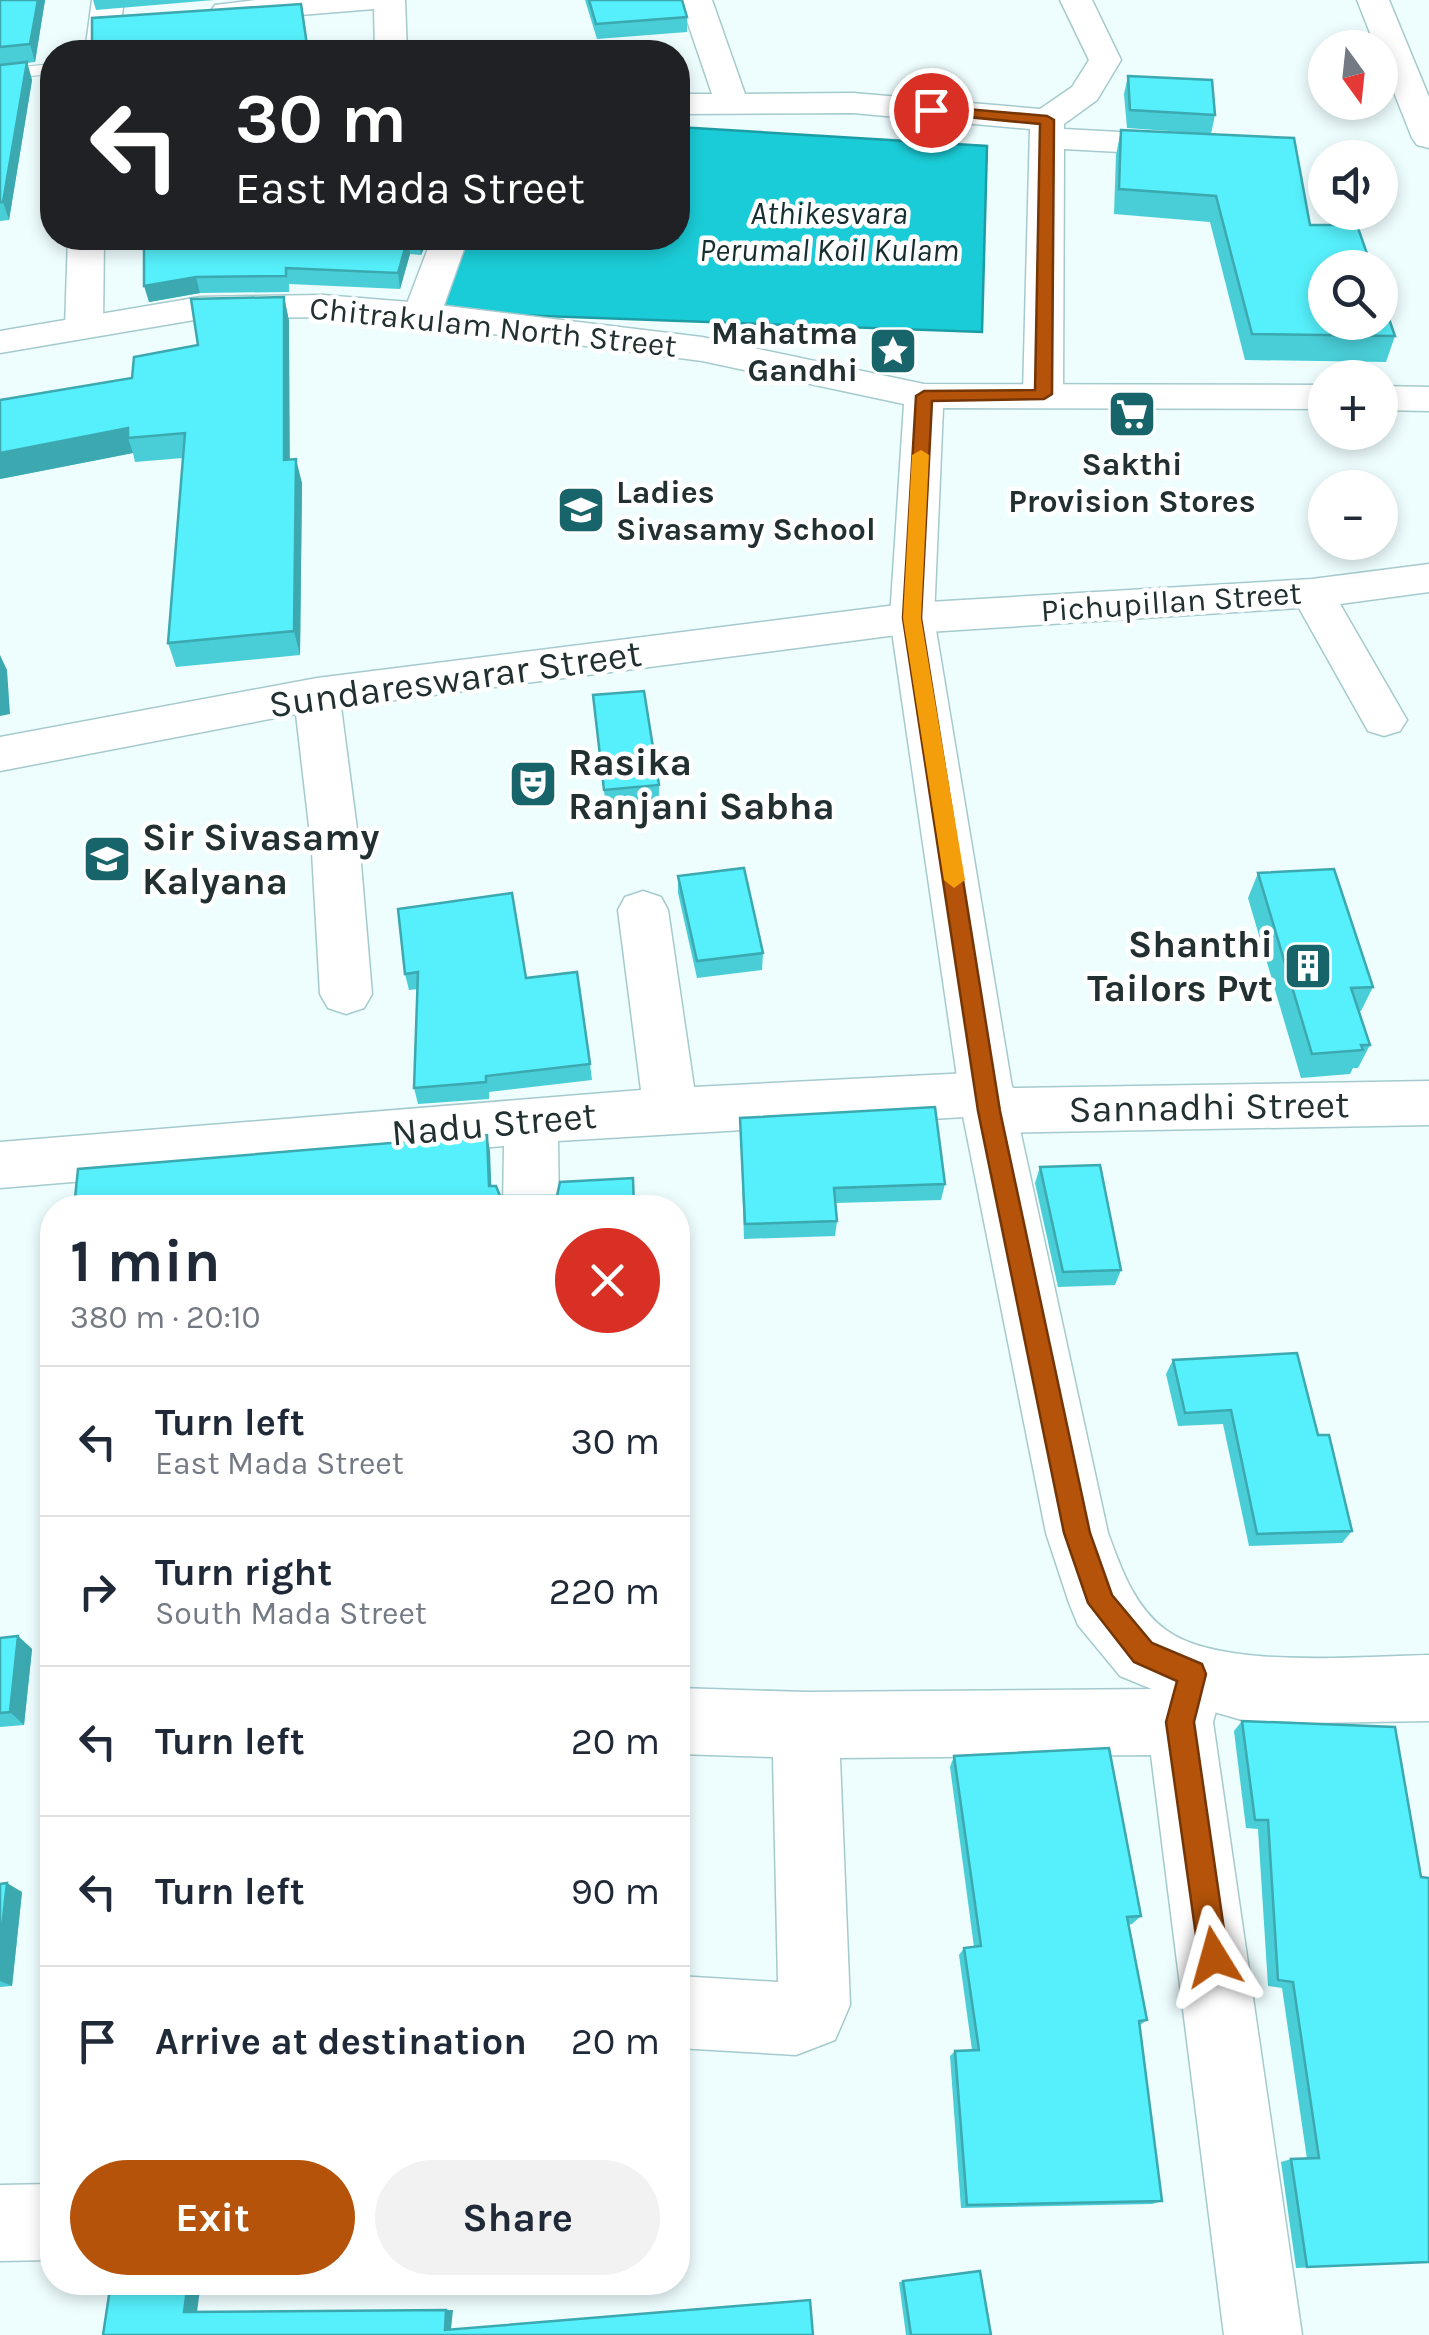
<!DOCTYPE html>
<meta charset="utf-8">
<style>
body{margin:0;font-family:Karla,sans-serif;background:#f2f2f3;color:#1f2937;height:100vh;display:flex;flex-direction:column;font-size:38px;white-space:nowrap}
*{box-sizing:border-box;margin:0}
p{font-size:32px;color:#747a83}
.icon{flex:none;width:55px;height:55px;fill:none;stroke:currentColor;stroke-width:2;stroke-linecap:round;stroke-linejoin:round}
.map{position:relative;flex:1;overflow:hidden}
.side{position:absolute;left:40px;top:1195px;width:650px;height:1100px;display:flex;flex-direction:column;background:#fff;border-radius:40px;box-shadow:0 5px 15px #0003}
.side>*{flex:none}
.banner{position:absolute;left:40px;top:40px;width:650px;height:210px;border-radius:40px;box-shadow:0 5px 15px #0003;background:#202124;color:#fff;overflow:hidden}
.needle{width:65px;rotate:165deg}
.fabs{position:absolute;left:1308px;top:30px;display:grid;gap:20px}
.fabs a{display:grid;place-items:center;width:90px;height:90px;border-radius:50%;background:#fff;box-shadow:0 5px 15px #0003;font-size:50px}
.pin{position:absolute;display:grid;place-items:center;width:85px;height:85px;color:#fff;margin:-42px;border:5px solid #fff;border-radius:50%;box-shadow:0 2px 10px #0007}
.me{position:absolute;width:110px;margin:-55px;rotate:352deg;stroke-linejoin:round;filter:drop-shadow(0 0 8px #0008)}
.turn{display:flex;align-items:center;gap:35px;height:210px;padding:0 30px;font-size:45px}
.turn .icon{width:130px;height:130px;stroke-width:2.5}
.turn b{display:block;font-size:70px;line-height:85px}
.round{display:grid;place-items:center;flex:none;width:105px;height:105px;border-radius:52px;background:#f2f2f3}
.overview{display:flex;align-items:center;justify-content:space-between;height:170px;padding:0 30px}
h1{font-size:60px;font-weight:700;line-height:75px}
.primary-button{display:flex;gap:20px;margin-top:auto;padding:20px 30px}
.primary-button a{flex:1;height:115px;border-radius:60px;background:#b45309;color:#fff;font-size:40px;font-weight:700;line-height:115px;text-align:center}
.primary-button a+a{background:#f2f2f3;color:#1f2937}
ul{padding:0;list-style:none}
li{display:flex;align-items:center;gap:30px;height:150px;padding:0 30px;border-top:2px solid #e0e1e3}
li div{flex:1}
li b{display:block;font-size:38px}
li em{font-style:normal}
.map>svg:first-child{display:block}
</style>
<div class="map">
<svg width="1429" height="2335" viewBox="0 0 1429 2335">
<rect width="100%" height="100%" fill="#eefdfe"/>
<path fill="#1accd7" stroke="#1c9da5" stroke-width="2.5" d="M 678,127 L 987,146 L 982,332 L 434,312 L 462,238 L 678,238 Z"/>
<g fill="none" stroke-linecap="round" stroke-linejoin="round">
<g stroke="#a5cacd" stroke-width="2">
<path id="service" d="M 52,64 L 52,74 L 0,79 L 0,69 Z"/>
</g>
<g stroke="#a5cacd" stroke-width="3">
<path id="minor" d="M 92,0 L 124,0 L 117,52 L 85,52 Z
M 257,0 L 405,0 L 407,52 L 375,52 L 374,9 L 226,21 L 215,19 L 210,12 L 215,5 Z
M 680,0 L 712,0 L 745,94 L 853,93 L 1040,109 L 1072,87 L 1089,60 L 1060,0 L 1092,0 L 1121,60 L 1097,100 L 1064,124 L 1064,129 L 1193,136 L 1205,139 L 1210,146 L 1205,153 L 1193,156 L 1064,149 L 1063,394 L 1057,402 L 1043,406 L 1029,402 L 1023,394 L 1030,129 L 853,113 L 678,114 L 678,94 L 712,94 Z
M 1357,0 L 1389,0 L 1429,97 L 1429,148 L 1417,145 L 1412,138 L 1380,57 L 1380,48 L 1376,48 Z
M 68,238 L 104,238 L 103,327 L 97,335 L 84,338 L 71,335 L 65,327 Z
M 432,238 L 468,238 L 441,314 L 435,322 L 422,325 L 409,322 L 403,314 Z
M 1429,564 L 1429,592 L 1340,604 L 1407,720 L 1400,731 L 1384,736 L 1368,731 L 1299,608 L 912,633 L 341,707 L 360,852 L 372,994 L 364,1008 L 346,1014 L 328,1008 L 320,994 L 312,852 L 296,714 L 0,771 L 0,737 L 317,678 L 912,603 L 1312,579 Z
M 643,891 L 661,897 L 668,910 L 694,1087 L 989,1072 L 1008,1079 L 1013,1088 L 1429,1081 L 1429,1125 L 989,1133 L 970,1127 L 965,1117 L 558,1141 L 559,1208 L 503,1208 L 504,1146 L 0,1188 L 0,1142 L 641,1090 L 618,910 L 625,897 Z
M 1190,1652 L 1213,1662 L 1223,1685 L 1213,1722 L 1302,2335 L 1224,2335 L 1151,1755 L 840,1758 L 850,2005 L 835,2040 L 796,2055 L 678,2048 L 678,1976 L 778,1982 L 773,1757 L 678,1754 L 678,1688 L 806,1692 L 1156,1689 L 1167,1662 Z
M 52,2184 L 52,2260 L 0,2261 L 0,2185 Z"/>
</g>
<g stroke="#a5cacd" stroke-width="3">
<path id="tertiary" d="M 323,295 L 422,303 L 702,337 L 924,384 L 1325,385 L 1325,409 L 943,408 L 934,618 L 1016,1111 L 1108,1533 C 1121,1568 1134,1607 1166,1630 C 1220,1670 1363,1656 1429,1655 L 1429,1721 L 1256,1724 L 1193,1706 L 1120,1676 L 1078,1625 L 1069,1603 L 1046,1533 L 962,1111 L 890,618 L 904,404 L 702,361 L 422,325 L 323,317 L 200,319 L 0,353 L 0,331 L 200,297 Z
M 1380,386 L 1429,387 L 1429,411 L 1380,410 Z"/>
</g>
<use href="#service" fill="#fff" fill-rule="evenodd"/>
<use href="#minor" fill="#fff" fill-rule="evenodd"/>
<use href="#tertiary" fill="#fff" fill-rule="evenodd"/>
</g>
<path fill="#49ced8" d="M 0,0 L 45,0 L 35,62 L 27,63 L 32,80 L 9,220 L 0,221 Z
M 93,0 L 214,0 L 96,10 Z
M 585,0 L 682,0 L 687,17 L 687,32 L 597,39 Z
M 1128,76 L 1215,115 L 1211,134 L 1127,128 L 1124,94 Z
M 1121,130 L 1310,225 L 1395,336 L 1386,362 L 1245,360 L 1210,222 L 1114,214 L 1116,155 Z
M 144,238 L 429,238 L 421,255 L 410,254 L 400,289 L 289,284 L 289,292 L 200,293 L 149,302 Z
M 284,297 L 289,321 L 289,460 L 302,483 L 300,655 L 176,667 L 168,643 L 183,458 L 135,462 L 133,453 L 0,479 L 198,345 Z
M 595,713 L 659,785 L 659,803 L 606,808 Z
M 1258,873 L 1373,987 L 1361,1011 L 1359,1011 L 1370,1045 L 1358,1068 L 1353,1068 L 1350,1074 L 1301,1078 L 1248,898 Z
M 678,876 L 763,953 L 762,970 L 697,978 L 678,893 Z
M 398,909 L 526,978 L 590,1064 L 592,1080 L 489,1092 L 489,1099 L 418,1104 L 414,1088 L 418,989 L 409,990 L 405,974 Z
M 740,1118 L 945,1184 L 941,1200 L 835,1203 L 837,1221 L 835,1236 L 744,1239 Z
M 1040,1167 L 1121,1270 L 1115,1285 L 1058,1287 L 1035,1183 Z
M 1173,1360 L 1318,1435 L 1352,1531 L 1342,1543 L 1249,1546 L 1223,1424 L 1178,1426 L 1166,1374 Z
M 18,1636 L 32,1649 L 24,1725 L 0,1727 L 0,1638 Z
M 1242,1721 L 1429,2262 L 1296,2268 L 1281,2162 L 1291,2159 L 1307,2159 L 1282,1988 L 1268,1986 L 1258,1829 L 1246,1828 L 1234,1731 Z
M 954,1756 L 1141,1916 L 1132,1924 L 1128,1925 L 1147,2020 L 1140,2025 L 1162,2201 L 1152,2204 L 961,2208 L 950,2056 L 955,2051 L 972,2050 L 959,1955 L 964,1948 L 974,1947 L 950,1767 Z
M 0,1884 L 22,1892 L 12,1986 L 0,1987 Z
M 980,2271 L 991,2335 L 906,2335 L 899,2282 Z"/>
<path fill="#3ca8b0" d="M 38,0 L 45,0 L 35,62 L 30,44 Z
M 27,62 L 32,80 L 9,220 L 3,202 Z
M 408,238 L 410,254 L 400,289 L 398,273 Z
M 420,238 L 429,238 L 421,255 L 419,239 Z
M 196,277 L 200,293 L 149,302 L 144,286 Z
M 284,297 L 289,321 L 290,484 L 284,460 Z
M 128,428 L 128,438 L 133,453 L 0,479 L 0,453 Z
M 296,459 L 302,483 L 300,655 L 294,631 Z
M 0,655 L 7,670 L 10,714 L 0,716 Z
M 487,1135 L 490,1151 L 492,1202 L 489,1186 Z
M 18,1636 L 32,1649 L 24,1725 L 10,1712 Z
M 7,1883 L 22,1892 L 12,1986 L 0,1981 L 0,1946 Z
M 188,2282 L 201,2282 L 197,2312 L 184,2312 Z
M 446,2310 L 453,2310 L 451,2329 L 445,2330 Z"/>
<path fill="#55f0fb" stroke="#3ca8b0" stroke-width="2.5" d="M 0,0 L 38,0 L 30,44 L 0,47 Z
M 589,0 L 682,0 L 687,17 L 596,24 Z
M 301,4 L 308,52 L 92,52 L 92,18 Z
M 27,62 L 3,202 L 0,202 L 0,65 Z
M 1128,76 L 1212,80 L 1215,115 L 1130,110 Z
M 1121,130 L 1294,138 L 1310,225 L 1357,225 L 1372,268 L 1325,268 L 1325,322 L 1380,322 L 1380,293 L 1395,336 L 1252,334 L 1216,196 L 1119,189 Z
M 144,238 L 420,238 L 419,239 L 408,238 L 398,273 L 286,268 L 286,276 L 196,277 L 144,286 Z
M 284,297 L 284,460 L 296,459 L 294,631 L 168,643 L 185,433 L 128,438 L 128,428 L 0,453 L 0,400 L 132,378 L 134,357 L 198,345 L 191,299 Z
M 644,691 L 659,785 L 604,790 L 593,695 Z
M 744,868 L 763,953 L 697,961 L 678,876 Z
M 1334,869 L 1373,987 L 1351,988 L 1370,1045 L 1361,1045 L 1363,1050 L 1312,1054 L 1258,873 Z
M 512,893 L 526,978 L 577,972 L 590,1064 L 486,1076 L 486,1082 L 414,1088 L 418,972 L 405,974 L 398,909 Z
M 935,1107 L 945,1184 L 834,1188 L 837,1221 L 745,1224 L 740,1118 Z
M 487,1135 L 489,1186 L 496,1186 L 500,1196 L 557,1196 L 560,1182 L 633,1178 L 634,1208 L 74,1208 L 78,1169 Z
M 1100,1165 L 1121,1270 L 1063,1272 L 1040,1167 Z
M 1297,1353 L 1318,1435 L 1329,1435 L 1352,1531 L 1257,1534 L 1231,1410 L 1185,1413 L 1173,1360 Z
M 18,1636 L 10,1712 L 0,1713 L 0,1638 Z
M 1242,1721 L 1395,1727 L 1421,1877 L 1429,1878 L 1429,2262 L 1307,2267 L 1291,2159 L 1319,2158 L 1293,1982 L 1278,1980 L 1268,1820 L 1255,1820 Z
M 1109,1748 L 1141,1916 L 1127,1917 L 1147,2020 L 1139,2021 L 1162,2201 L 967,2205 L 955,2051 L 979,2050 L 964,1948 L 981,1946 L 954,1756 Z
M 7,1883 L 0,1946 L 0,1884 Z
M 980,2271 L 991,2335 L 911,2335 L 903,2281 Z
M 111,2282 L 188,2282 L 184,2312 L 446,2310 L 445,2330 L 810,2300 L 813,2335 L 103,2335 Z"/>
<path fill="#b45309" stroke="#753606" stroke-width="2.5" d="M 931,106 L 1047,116 L 1054,120 L 1052,394 L 1044,399 L 932,401 L 921,618 L 1000,1111 L 1090,1533 L 1112,1595 L 1152,1643 L 1202,1664 L 1206,1674 L 1194,1722 L 1228,1957 L 1224,1968 L 1214,1972 L 1203,1968 L 1199,1957 L 1166,1722 L 1177,1681 L 1134,1662 L 1088,1603 L 1064,1533 L 978,1111 L 903,618 L 916,396 L 924,391 L 1035,390 L 1040,124 L 926,113 L 924,110 Z"/>
<path fill="#f59e0b" d="M 921,450 L 929,455 L 921,618 L 965,880 L 954,888 L 944,880 L 903,618 L 912,455 Z"/>
<defs>
<g id="sight-square" transform="scale(2.5)"><rect x="-9" y="-9" width="18" height="18" rx="4" fill="#17656b" stroke="#fff"/><path d="M0-6L1.8-2.2L6-1.7L2.9 1.2L3.7 5.4L0 3.3L-3.7 5.4L-2.9 1.2L-6-1.7L-1.8-2.2Z" fill="#fff"/></g>
<g id="supermarket-square" transform="scale(2.5)"><rect x="-9" y="-9" width="18" height="18" rx="4" fill="#17656b" stroke="#fff"/><path d="M-6-5.5h2.5l.6 2H6L4.5 2H-2.5L-4.4-4H-6ZM-1.5 3.2a1.3 1.3 0 1 0 .1 0ZM3 3.2a1.3 1.3 0 1 0 .1 0Z" fill="#fff"/></g>
<g id="school-square" transform="scale(2.5)"><rect x="-9" y="-9" width="18" height="18" rx="4" fill="#17656b" stroke="#fff"/><path d="M0-5L7-2L0 1L-7-2ZM-4 1L0 2.5L4 1V4Q0 6-4 4Z" fill="#fff"/></g>
<g id="theatre-square" transform="scale(2.5)"><rect x="-9" y="-9" width="18" height="18" rx="4" fill="#17656b" stroke="#fff"/><path d="M-5-5.5Q0-4 5-5.5V0Q5 5 0 6Q-5 5-5 0ZM-3.3-2.5H-1v1.5H-3.3ZM1-2.5H3.3v1.5H1ZM-2.8 1Q0 5.5 2.8 1Z" fill="#fff"/></g>
<g id="building-square" transform="scale(2.5)"><rect x="-9" y="-9" width="18" height="18" rx="4" fill="#17656b" stroke="#fff"/><path d="M-4-6H4V6H1V3H-1V6H-4ZM-2.5-4.3h1.7v1.8h-1.7ZM.8-4.3h1.7v1.8H.8ZM-2.5-1h1.7V.8h-1.7ZM.8-1h1.7V.8H.8Z" fill="#fff"/></g>
</defs>
<g fill-rule="evenodd">
<use href="#sight-square" x="893" y="351"/>
<use href="#supermarket-square" x="1132" y="414"/>
<use href="#school-square" x="581" y="510"/>
<use href="#theatre-square" x="533" y="784"/>
<use href="#school-square" x="107" y="859"/>
<use href="#building-square" x="1308" y="966"/>
</g>
<g text-anchor="middle" dominant-baseline="central" stroke-width="9" stroke-linejoin="round" paint-order="stroke">
<g font-size="32" font-style="italic" fill="#152e30" stroke="#fff">
<text x="829" y="213">Athikesvara<tspan x="829" dy="37">Perumal Koil Kulam</tspan></text>
</g>
<g font-size="32" fill="#223031" stroke="#fff">
<text transform="translate(493 327) rotate(6)">Chitrakulam North Street</text>
<text transform="translate(1171 602) rotate(-4)">Pichupillan Street</text>
</g>
<g font-size="32" font-weight="bold" fill="#223031" stroke="#fff" text-anchor="end">
<text x="858" y="333">Mahatma<tspan x="858" dy="37">Gandhi</tspan></text>
<text x="1132" y="464" text-anchor="middle">Sakthi<tspan x="1132" dy="37">Provision Stores</tspan></text>
<text x="616" y="492" text-anchor="start">Ladies<tspan x="616" dy="37">Sivasamy School</tspan></text>
</g>
<g font-size="38" fill="#223031" stroke="#fff">
<text transform="translate(455 679) rotate(-8)">Sundareswarar Street</text>
<text transform="translate(1209 1107) rotate(-1)">Sannadhi Street</text>
<text transform="translate(494 1124) rotate(-5)">Nadu Street</text>
</g>
<g font-size="38" font-weight="bold" fill="#223031" stroke="#fff" text-anchor="start">
<text x="568" y="762">Rasika<tspan x="568" dy="44">Ranjani Sabha</tspan></text>
<text x="142" y="837">Sir Sivasamy<tspan x="142" dy="44">Kalyana</tspan></text>
<text x="1273" y="944" text-anchor="end">Shanthi<tspan x="1273" dy="44">Tailors Pvt</tspan></text>
</g>
</g>
</svg>
<div class="fabs">
<a><svg class="needle" viewBox="-14 -14 28 28"><path d="M0-13l5 13h-10z" fill="#e53935"/><path d="M0 13l5-13h-10z" fill="#747a83"/></svg></a>
<a><svg class="icon" aria-label="sound" viewBox="0 0 24 24"><path d="M4 9h4l5-4v14l-5-4H4zM17 9q2 3 0 6"/></svg></a>
<a><svg class="icon" aria-label="search" viewBox="0 0 24 24"><circle cx="10" cy="10" r="6"/><path d="M15 15l6 6"/></svg></a>
<a>+</a>
<a>−</a>
</div>
<div class="pin" style="left:931px;top:110px;background:#d93025"><svg class="icon" aria-label="arrive" viewBox="0 0 24 24"><path d="M6 21V4h12l-3 4 3 4H6"/></svg></div>
<svg class="me" style="left:1214px;top:1957px" viewBox="-20 -20 40 40"><path d="M0-17L14 15 0 8-14 15z" fill="#b45309" stroke="#fff" stroke-width="4"/></svg>
<div class="banner">
<div class="turn"><svg class="icon" aria-label="left" viewBox="0 0 24 24"><path d="M17 20v-9H6M10 6l-5 5 5 5"/></svg><div><b>30 m</b>East Mada Street</div></div>
</div>
<section class="side">
<div class="overview"><div><h1>1 min</h1><p>380 m · 20:10</p></div><a class="round" style="background:#d93025;color:#fff"><svg class="icon" aria-label="close" viewBox="0 0 24 24"><path d="M6 6l12 12M18 6L6 18"/></svg></a></div>
<ul>
<li><svg class="icon" aria-label="left" viewBox="0 0 24 24"><path d="M17 20v-9H6M10 6l-5 5 5 5"/></svg><div><b>Turn left</b><p>East Mada Street</p></div><em>30 m</em></li>
<li><svg class="icon" aria-label="right" viewBox="0 0 24 24"><path d="M7 20v-9h11M14 6l5 5-5 5"/></svg><div><b>Turn right</b><p>South Mada Street</p></div><em>220 m</em></li>
<li><svg class="icon" aria-label="left" viewBox="0 0 24 24"><path d="M17 20v-9H6M10 6l-5 5 5 5"/></svg><div><b>Turn left</b></div><em>20 m</em></li>
<li><svg class="icon" aria-label="left" viewBox="0 0 24 24"><path d="M17 20v-9H6M10 6l-5 5 5 5"/></svg><div><b>Turn left</b></div><em>90 m</em></li>
<li><svg class="icon" aria-label="arrive" viewBox="0 0 24 24"><path d="M6 21V4h12l-3 4 3 4H6"/></svg><div><b>Arrive at destination</b></div><em>20 m</em></li>
</ul>
<div class="primary-button"><a>Exit</a><a>Share</a></div>
</section>
</div>
